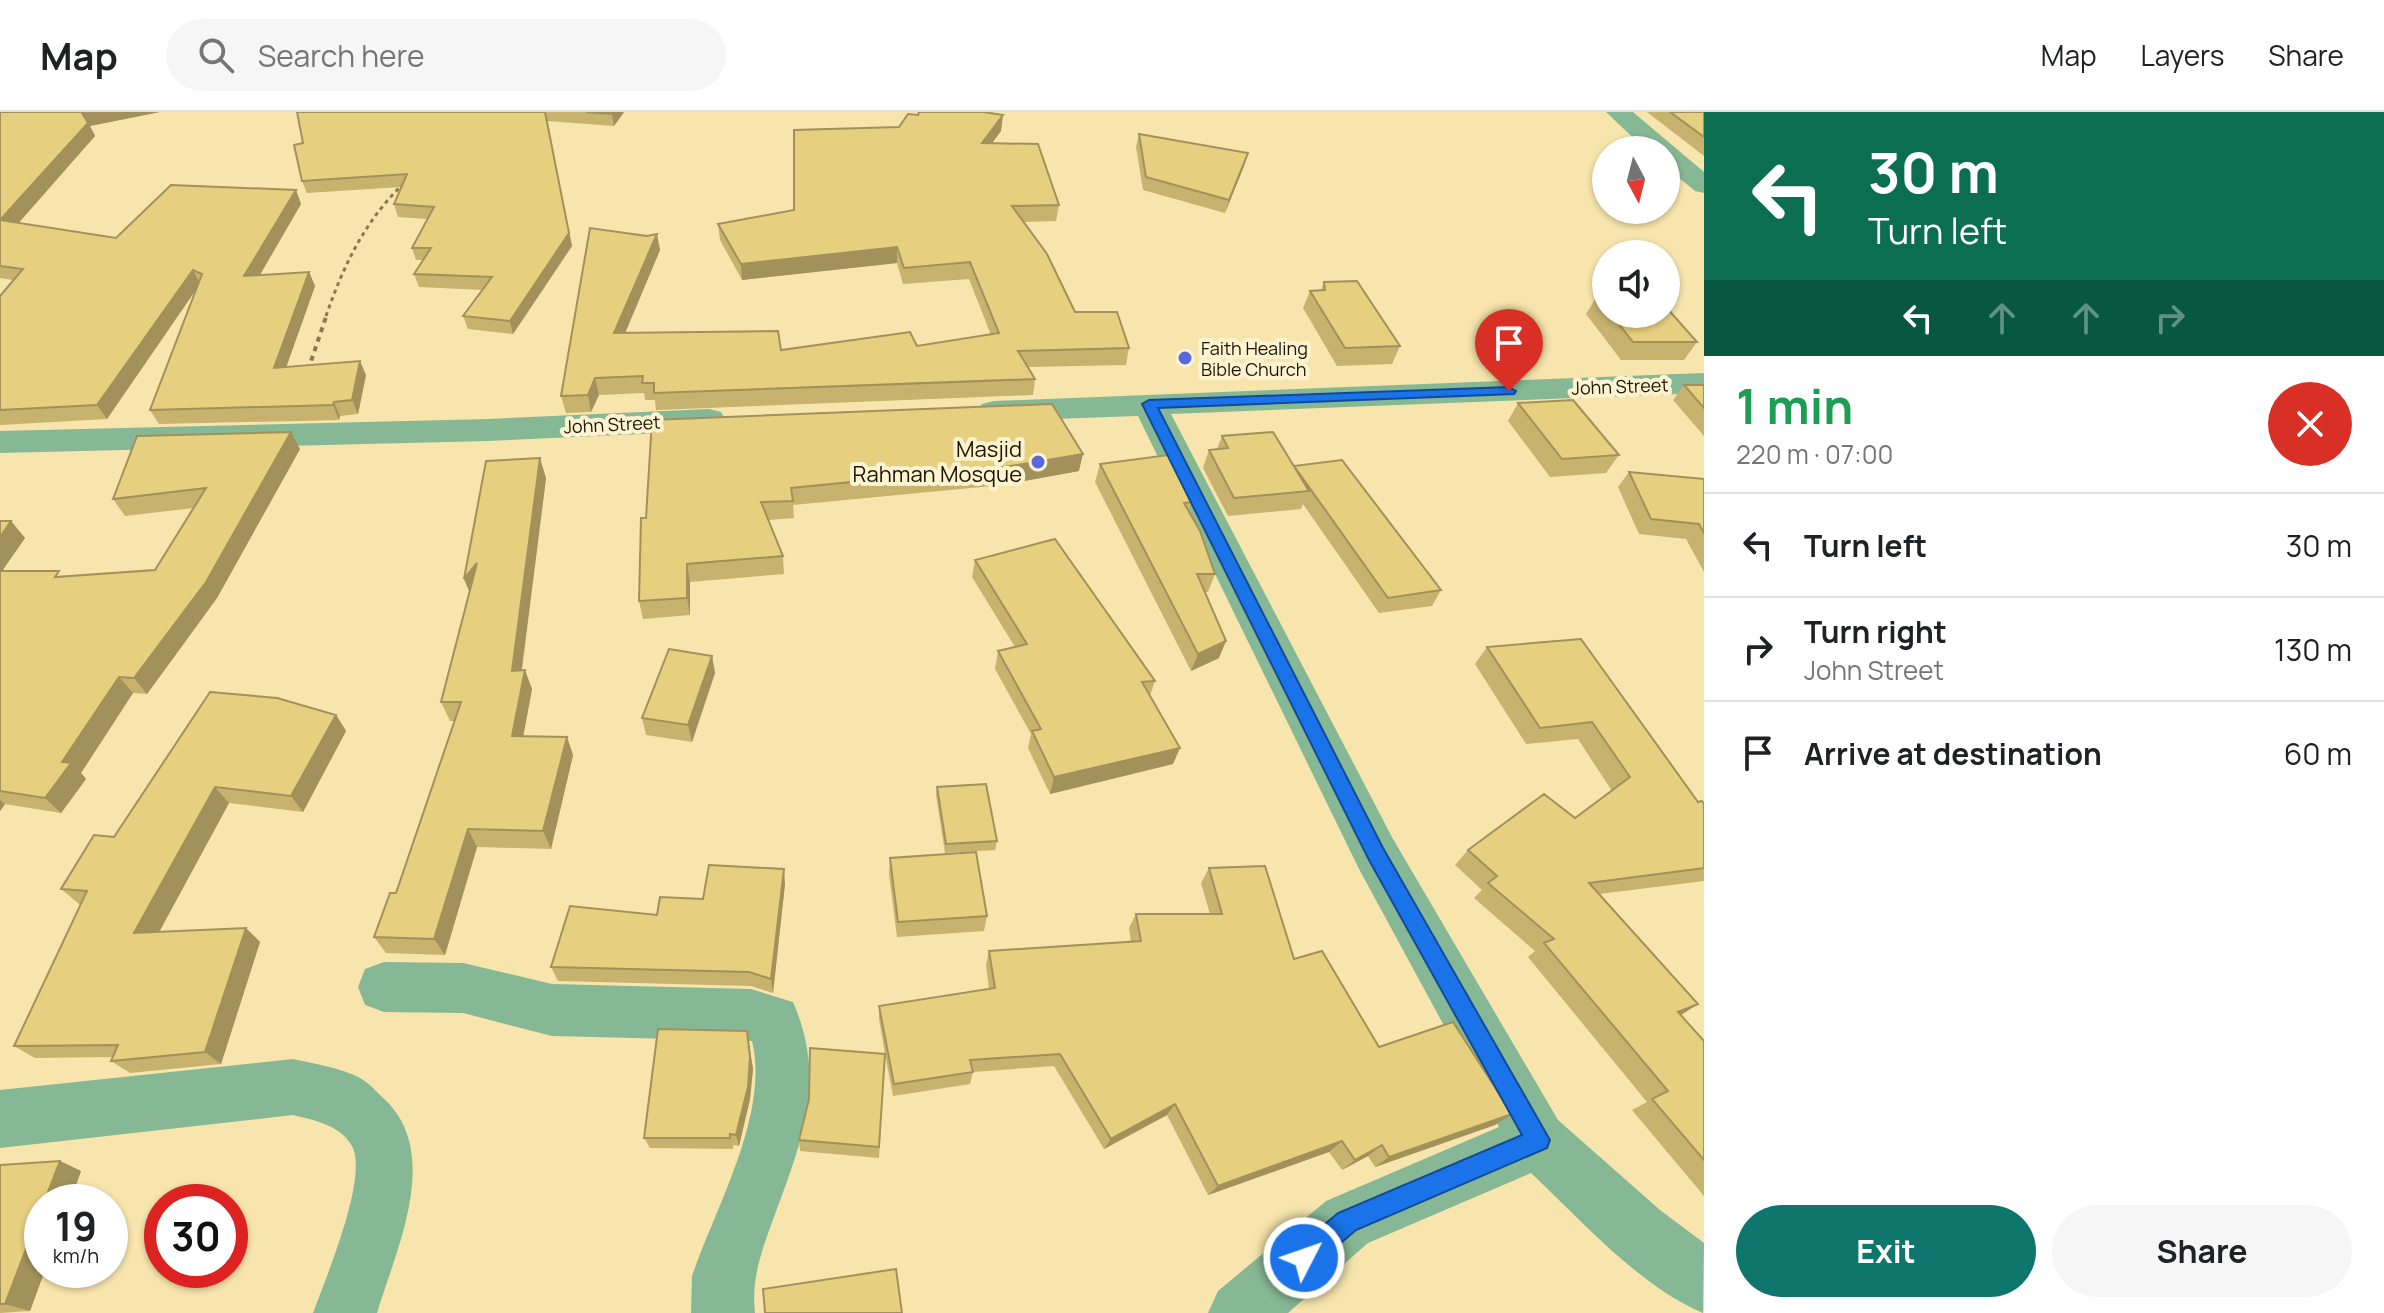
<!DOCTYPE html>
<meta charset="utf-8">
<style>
body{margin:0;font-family:Manrope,sans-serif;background:#f6f6f6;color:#202124;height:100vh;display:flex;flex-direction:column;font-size:30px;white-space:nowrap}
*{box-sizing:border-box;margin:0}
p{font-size:26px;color:#757577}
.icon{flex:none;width:44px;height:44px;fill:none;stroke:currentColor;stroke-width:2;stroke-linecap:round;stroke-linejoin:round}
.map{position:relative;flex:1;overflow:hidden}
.details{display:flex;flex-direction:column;background:#fff;width:680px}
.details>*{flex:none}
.top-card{background:#0b6e4f;color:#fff;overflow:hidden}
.needle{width:52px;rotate:173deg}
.controls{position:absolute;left:1592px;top:24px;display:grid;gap:16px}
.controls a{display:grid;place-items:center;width:88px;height:88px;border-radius:50%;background:#fff;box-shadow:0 2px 6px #0004;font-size:40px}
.speed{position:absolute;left:24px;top:1072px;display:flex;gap:16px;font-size:40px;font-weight:700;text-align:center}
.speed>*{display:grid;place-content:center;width:104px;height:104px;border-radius:50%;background:#fff;box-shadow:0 2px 6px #0004;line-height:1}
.speed small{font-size:20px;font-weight:400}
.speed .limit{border:12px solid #d22;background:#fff;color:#111}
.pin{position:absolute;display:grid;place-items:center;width:68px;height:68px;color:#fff;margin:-82px -34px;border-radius:50% 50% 50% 0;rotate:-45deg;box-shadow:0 0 8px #0007}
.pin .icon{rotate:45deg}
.me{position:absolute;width:88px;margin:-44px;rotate:49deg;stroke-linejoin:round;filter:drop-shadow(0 0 6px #0008)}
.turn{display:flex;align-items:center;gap:28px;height:168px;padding:0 32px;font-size:36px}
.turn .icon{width:104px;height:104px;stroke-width:2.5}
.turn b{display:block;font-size:56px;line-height:68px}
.lanes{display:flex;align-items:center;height:76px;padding:0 32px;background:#0003;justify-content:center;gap:40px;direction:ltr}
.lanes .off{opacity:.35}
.round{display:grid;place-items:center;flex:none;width:84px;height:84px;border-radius:42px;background:#f6f6f6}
.head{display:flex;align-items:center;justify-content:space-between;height:136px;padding:0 32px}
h1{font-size:48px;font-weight:700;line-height:60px;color:#1e9e55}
.action{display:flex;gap:16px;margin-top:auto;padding:16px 32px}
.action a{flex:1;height:92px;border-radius:48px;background:#0f766e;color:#fff;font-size:32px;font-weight:700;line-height:92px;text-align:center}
.action a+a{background:#f6f6f6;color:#202124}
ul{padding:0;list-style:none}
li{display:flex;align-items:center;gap:24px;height:104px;padding:0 32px;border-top:2px solid #e0e0e0}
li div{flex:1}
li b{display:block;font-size:30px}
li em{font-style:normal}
header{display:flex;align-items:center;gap:48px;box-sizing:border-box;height:112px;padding:0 40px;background:#fff;border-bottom:2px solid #e0e0e0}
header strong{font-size:38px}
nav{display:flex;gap:44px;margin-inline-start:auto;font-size:28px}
.search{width:560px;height:72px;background:#f6f6f6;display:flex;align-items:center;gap:20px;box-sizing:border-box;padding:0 28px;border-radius:44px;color:#757577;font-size:30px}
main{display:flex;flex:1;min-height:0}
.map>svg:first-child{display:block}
</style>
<header>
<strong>Map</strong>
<div class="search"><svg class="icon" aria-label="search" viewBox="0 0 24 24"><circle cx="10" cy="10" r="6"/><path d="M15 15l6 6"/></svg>Search here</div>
<nav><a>Map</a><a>Layers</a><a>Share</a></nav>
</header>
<main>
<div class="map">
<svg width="1704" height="1201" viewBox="0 0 1704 1201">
<rect width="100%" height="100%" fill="#f7e5ad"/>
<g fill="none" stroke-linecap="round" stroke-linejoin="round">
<path stroke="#867a55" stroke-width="3" stroke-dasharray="4 4" stroke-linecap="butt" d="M 326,204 C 344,152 365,109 404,71"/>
<path stroke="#867a55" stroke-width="4" stroke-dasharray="5 5" stroke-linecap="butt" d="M 308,258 L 327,202"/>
<path fill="#87b895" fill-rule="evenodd" d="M 1606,0 L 1633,0 L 1704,60 L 1704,81 L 1695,79 L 1666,55 L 1666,38 L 1646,38 Z
M 1704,261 L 1704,281 L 1171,302 L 1393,727 L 1558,1008 L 1660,1098 L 1704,1131 L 1703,1201 C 1639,1174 1581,1108 1531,1061 L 1368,1131 L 1288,1201 L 1208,1201 L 1218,1179 L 1326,1089 L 1499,1015 L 1359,757 L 1138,304 L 994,309 L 982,306 L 977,299 L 982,292 L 994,289 Z
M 709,297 L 721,300 L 726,308 L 721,316 L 709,319 L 488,329 L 0,341 L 0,319 L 488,307 Z
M 384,850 L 463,851 L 552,872 L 751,877 L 793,890 C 827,968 802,1030 774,1105 C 762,1138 751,1166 755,1201 L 691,1201 L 692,1164 C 715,1096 770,1002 752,929 L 552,924 L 463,901 L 384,900 L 365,893 L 358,875 L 365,857 Z
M 293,947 C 315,952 338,955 358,965 C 367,969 374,977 381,984 C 444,1038 397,1135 377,1201 L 313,1201 C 325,1168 369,1065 352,1034 C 340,1013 314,1008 293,1003 L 0,1036 L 0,978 Z"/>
</g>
<path fill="#c7b26e" d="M 0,0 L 160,0 L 90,14 L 95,24 L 18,111 L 116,126 L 296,78 L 301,92 L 260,163 L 309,160 L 315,174 L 286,255 L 366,263 L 358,302 L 340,304 L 339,308 L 159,312 L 150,298 L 196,177 L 107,307 L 0,313 L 0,184 L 13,168 L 0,166 Z
M 297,0 L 624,0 L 614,14 L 547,9 L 572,134 L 513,222 L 468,217 L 463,204 L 483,178 L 419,175 L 414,162 L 423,148 L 416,148 L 412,136 L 427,107 L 398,105 L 394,92 L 401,75 L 307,81 L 302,69 L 303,31 Z
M 1647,0 L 1704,0 L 1704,44 Z
M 1001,19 L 992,31 L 1059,93 L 1056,109 L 1023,110 L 1075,200 L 1129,236 L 1126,253 L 1028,255 L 1035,267 L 1033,283 L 656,298 L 655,288 L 645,288 L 644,281 L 599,283 L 591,300 L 566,301 L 561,284 L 660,138 L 625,221 L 781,238 L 917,234 L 991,223 L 969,167 L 903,172 L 897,151 L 742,168 L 720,128 L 718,112 L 794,98 Z
M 1139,22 L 1244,54 L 1225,101 L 1143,78 L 1136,35 Z
M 1324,170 L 1400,234 L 1392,252 L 1337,254 L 1303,196 L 1310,179 L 1321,178 Z
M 1597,184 L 1606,184 L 1606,202 L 1666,202 L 1697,230 L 1684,248 L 1621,248 L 1586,202 Z
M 1684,273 L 1704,273 L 1704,324 L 1673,288 Z
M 1518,291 L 1619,343 L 1606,361 L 1550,365 L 1508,309 Z
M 652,308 L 1079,359 L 1002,373 L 793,393 L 794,406 L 768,408 L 783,444 L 784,462 L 690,470 L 690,503 L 643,507 L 639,489 L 646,406 Z
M 1222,324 L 1294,355 L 1441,478 L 1432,494 L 1379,501 L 1303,392 L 1301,397 L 1228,404 L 1203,356 L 1209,338 L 1217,337 Z
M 300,337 L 217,486 L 147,582 L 133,581 L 81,661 L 86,667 L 61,701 L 5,692 L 0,699 L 0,409 L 11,409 L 25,426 L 2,459 L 63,465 L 155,458 L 194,396 L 125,404 L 113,387 Z
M 1100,352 L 1192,390 L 1189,399 L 1215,462 L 1208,480 L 1205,480 L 1219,546 L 1191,559 L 1095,370 Z
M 1629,360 L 1704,367 L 1704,460 L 1686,427 L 1639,422 L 1618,375 Z
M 546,366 L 522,558 L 532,577 L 523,624 L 567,625 L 573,643 L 551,737 L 477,735 L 445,843 L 386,841 L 374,825 L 396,781 L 455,609 L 450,609 L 441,590 L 470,480 L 464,467 Z
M 975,448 L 1155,569 L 1150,584 L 1173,652 L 1050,682 L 1028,636 L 1031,622 L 995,557 L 998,539 L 1015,535 L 972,465 Z
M 1581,527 L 1698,690 L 1704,692 L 1704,769 L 1599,782 L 1698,892 L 1680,903 L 1704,929 L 1704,1084 L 1632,998 L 1647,990 L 1528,845 L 1535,839 L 1474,786 L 1482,778 L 1455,753 L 1468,738 L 1575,706 L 1612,679 L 1578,627 L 1526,632 L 1475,552 L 1487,535 Z
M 712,544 L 715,561 L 692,630 L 646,623 L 642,606 Z
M 336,603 L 346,619 L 303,700 L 229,691 L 159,820 L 246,816 L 260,830 L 221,952 L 130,961 L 111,949 L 113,945 L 35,946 L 14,934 L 81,792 L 79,792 L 61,777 L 114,725 Z
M 937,675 L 997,729 L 995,738 L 945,741 L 936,683 Z
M 890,746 L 987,804 L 984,819 L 897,825 L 889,762 Z
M 1209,756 L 1379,935 L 1495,1013 L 1375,1055 L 1368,1044 L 1342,1058 L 1329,1040 L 1208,1083 L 1167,1003 L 1104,1037 L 1054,954 L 973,960 L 970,972 L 893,984 L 885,942 L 879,1046 L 800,1039 L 799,1028 L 885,942 L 879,907 L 879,894 L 989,877 L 986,853 L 989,839 L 1131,830 L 1129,816 L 1136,802 L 1210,802 L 1201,771 Z
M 785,772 L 773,881 L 751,874 L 558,869 L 551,855 L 657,803 L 703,787 Z
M 749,932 L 753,957 L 750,987 L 739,1034 L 733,1033 L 733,1037 L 650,1036 L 644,1026 Z
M 60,1049 L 81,1059 L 30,1199 L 0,1201 L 0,1053 Z"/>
<path fill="#a2915a" d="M 89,0 L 160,0 L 90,14 L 95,24 L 9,122 L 0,108 L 82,1 Z
M 545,0 L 572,134 L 513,222 L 510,209 Z
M 613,0 L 624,0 L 614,14 L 612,2 Z
M 1003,3 L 1001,19 L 981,46 L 982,31 Z
M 1248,41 L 1244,54 L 1225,101 L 1229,88 Z
M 296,78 L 301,92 L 251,178 L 244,164 Z
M 657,122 L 660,138 L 618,238 L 614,221 Z
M 897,135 L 897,151 L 742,168 L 741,152 Z
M 193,158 L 200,172 L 107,307 L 97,293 Z
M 309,160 L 315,174 L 281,270 L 274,256 Z
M 360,249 L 366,263 L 358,302 L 352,288 Z
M 595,266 L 599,283 L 591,300 L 588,283 Z
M 334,290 L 340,304 L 339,308 L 333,293 Z
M 291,320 L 300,337 L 217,486 L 147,582 L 134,566 Z
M 1083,342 L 1079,359 L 1002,373 L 1005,355 Z
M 540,346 L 546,366 L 519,578 L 512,559 Z
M 11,409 L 25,426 L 0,462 L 0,425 Z
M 477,451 L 472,486 L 464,467 Z
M 687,452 L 690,470 L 690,503 L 687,486 Z
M 1226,529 L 1219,546 L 1191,559 L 1198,542 Z
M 712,544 L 715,561 L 692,630 L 688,613 Z
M 525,558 L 532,577 L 520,642 L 512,624 Z
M 119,565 L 133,581 L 81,661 L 86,667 L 61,701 L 45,686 L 62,650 Z
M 336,603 L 346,619 L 303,700 L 291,684 Z
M 567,625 L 573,643 L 551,737 L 543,719 Z
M 1180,636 L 1173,652 L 1050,682 L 1054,665 Z
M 215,675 L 229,691 L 151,835 L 134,821 Z
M 0,688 L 5,692 L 0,699 Z
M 468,717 L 477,735 L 445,843 L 434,827 Z
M 784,757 L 785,772 L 773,881 L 771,867 Z
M 246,816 L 260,830 L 221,952 L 205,940 Z
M 1698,892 L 1678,905 L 1678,900 Z
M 747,919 L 753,957 L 750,987 L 739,1034 L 736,1023 Z
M 1175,992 L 1167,1003 L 1104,1037 L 1111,1027 Z
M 1512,1002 L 1495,1013 L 1375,1055 L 1389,1045 Z
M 1342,1029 L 1329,1040 L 1208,1083 L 1218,1074 Z
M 1382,1033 L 1368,1044 L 1342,1058 L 1355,1048 Z
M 60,1049 L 81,1059 L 70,1090 L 44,1090 Z
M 42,1095 L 42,1158 L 45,1158 L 30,1199 L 5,1192 Z"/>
<path fill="#e7cf80" stroke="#a2915a" stroke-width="2" d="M 0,0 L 89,0 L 82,1 L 88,11 L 0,108 Z
M 297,0 L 545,0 L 569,121 L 510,209 L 463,204 L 492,165 L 414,162 L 431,136 L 412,136 L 434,95 L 394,92 L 407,62 L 302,69 L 294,33 L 303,31 Z
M 586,0 L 613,0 L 612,2 Z
M 919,0 L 983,0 L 1003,3 L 982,31 L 1038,32 L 1059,93 L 1012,94 L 1047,142 L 1075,200 L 1117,200 L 1129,236 L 1018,239 L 1035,267 L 654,281 L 654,271 L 642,271 L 643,264 L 595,266 L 588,283 L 561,284 L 590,116 L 647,124 L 657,122 L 614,221 L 778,219 L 781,238 L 910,220 L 917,234 L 999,221 L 970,150 L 904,156 L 897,135 L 741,152 L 718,112 L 794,98 L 794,18 L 899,15 L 908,2 L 918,3 Z
M 1670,0 L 1704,0 L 1704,25 Z
M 1139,22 L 1248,41 L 1229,88 L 1146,65 Z
M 171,73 L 296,78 L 244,164 L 309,160 L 274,256 L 360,249 L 352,288 L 334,290 L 333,293 L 150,298 L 202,162 L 193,158 L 97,293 L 0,298 L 0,184 L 23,157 L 0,154 L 0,108 L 116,126 Z
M 1357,169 L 1400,234 L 1345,236 L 1310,179 L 1325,178 L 1324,170 Z
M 1597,184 L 1606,184 L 1606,196 Z
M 1666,195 L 1697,230 L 1633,230 L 1611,202 L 1666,202 Z
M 1684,273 L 1704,273 L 1704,296 Z
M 1573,288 L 1619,343 L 1562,347 L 1518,291 Z
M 1052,292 L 1083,342 L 1005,355 L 791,376 L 793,389 L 761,390 L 783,444 L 687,452 L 687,486 L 639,489 L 641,406 L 646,406 L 652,308 Z
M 291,320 L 206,470 L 134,566 L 119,565 L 62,650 L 71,651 L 45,686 L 0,679 L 0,459 L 59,459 L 55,465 L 155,458 L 206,376 L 113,387 L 137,324 Z
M 1273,320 L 1309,379 L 1234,386 L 1209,338 L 1228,336 L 1222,324 Z
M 1168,343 L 1192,390 L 1184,391 L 1200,419 L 1215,462 L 1197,462 L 1226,529 L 1198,542 L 1100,352 Z
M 540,346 L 512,559 L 525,558 L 512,624 L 567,625 L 543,719 L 468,717 L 434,827 L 374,825 L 390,781 L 396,781 L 461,590 L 441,590 L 477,451 L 464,467 L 486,349 Z
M 1342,348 L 1441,478 L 1388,486 L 1294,354 Z
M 1629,360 L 1704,367 L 1704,421 L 1699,412 L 1651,407 Z
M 0,409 L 11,409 L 0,425 Z
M 1055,427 L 1155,569 L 1142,570 L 1180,636 L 1054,665 L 1032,619 L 1041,617 L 998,539 L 1027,532 L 975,448 Z
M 1581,527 L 1698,690 L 1702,689 L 1704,692 L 1704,756 L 1589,771 L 1698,892 L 1678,900 L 1704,929 L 1704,1048 L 1652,987 L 1668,979 L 1544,831 L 1554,827 L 1488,771 L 1497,764 L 1468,738 L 1544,682 L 1575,706 L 1630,665 L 1592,610 L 1540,616 L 1487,535 Z
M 669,537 L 712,544 L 688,613 L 642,606 Z
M 210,580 L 277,586 L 336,603 L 291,684 L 215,675 L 134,821 L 246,816 L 205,940 L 111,949 L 118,933 L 14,934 L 87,779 L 61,777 L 94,723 L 114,725 Z
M 986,672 L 997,729 L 946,732 L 937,675 Z
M 976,740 L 987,804 L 898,810 L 890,746 Z
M 709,753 L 784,757 L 771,867 L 749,860 L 551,855 L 570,794 L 657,803 L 660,785 L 703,787 Z
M 1265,754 L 1294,847 L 1322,839 L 1379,935 L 1453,910 L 1512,1002 L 1389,1045 L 1382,1033 L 1355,1048 L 1342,1029 L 1218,1074 L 1175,992 L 1111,1027 L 1060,942 L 970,948 L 973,960 L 894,972 L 879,894 L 995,876 L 989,839 L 1141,829 L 1136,802 L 1222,802 L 1209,756 Z
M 658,917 L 747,919 L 750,945 L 748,975 L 736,1023 L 730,1022 L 730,1026 L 644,1026 Z
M 810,936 L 885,942 L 879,1035 L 799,1028 L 809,987 Z
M 60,1049 L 44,1090 L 42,1090 L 42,1095 L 5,1192 L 0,1192 L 0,1053 Z
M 896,1157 L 902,1201 L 765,1201 L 763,1177 Z"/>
<path fill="#1a73e8" stroke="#114b97" stroke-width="2" d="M 1509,275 L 1516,279 L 1514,282 L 1158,296 L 1383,736 L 1550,1028 L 1547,1036 L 1356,1118 L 1313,1155 L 1304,1159 L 1295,1155 L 1291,1146 L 1295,1137 L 1338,1101 L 1522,1023 L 1369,748 L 1142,292 L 1149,288 Z"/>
<g fill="#5768de" stroke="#fdf3d1" stroke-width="3">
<circle cx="1185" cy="246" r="8"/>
<circle cx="1038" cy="350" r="8"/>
</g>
<g text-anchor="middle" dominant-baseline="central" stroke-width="8" stroke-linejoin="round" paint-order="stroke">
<g font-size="18" fill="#1c1602" stroke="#fdf3d1" text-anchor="start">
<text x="1201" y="236">Faith Healing<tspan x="1201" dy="21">Bible Church</tspan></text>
</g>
<g font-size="18" fill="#1c1602" stroke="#fdf3d1">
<text transform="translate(1620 274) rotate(-2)">John Street</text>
<text transform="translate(612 312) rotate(-3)">John Street</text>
</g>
<g font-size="22" fill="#1c1602" stroke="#fdf3d1" text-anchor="end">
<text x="1022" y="337">Masjid<tspan x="1022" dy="25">Rahman Mosque</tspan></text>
</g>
</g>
</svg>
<div class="controls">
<a><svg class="needle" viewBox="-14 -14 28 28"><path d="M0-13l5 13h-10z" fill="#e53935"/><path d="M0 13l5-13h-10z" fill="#757577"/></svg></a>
<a><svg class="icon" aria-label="sound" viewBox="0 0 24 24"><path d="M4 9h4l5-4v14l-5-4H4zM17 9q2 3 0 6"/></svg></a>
</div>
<div class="speed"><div>19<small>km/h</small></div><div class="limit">30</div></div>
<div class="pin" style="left:1509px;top:279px;background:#d93025"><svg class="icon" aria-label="arrive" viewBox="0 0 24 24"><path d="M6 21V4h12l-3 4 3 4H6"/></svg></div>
<svg class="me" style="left:1304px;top:1146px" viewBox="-20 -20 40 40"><circle r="17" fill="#1a73e8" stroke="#fff" stroke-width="3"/><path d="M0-11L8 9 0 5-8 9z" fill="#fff"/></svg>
</div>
<section class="details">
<div class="top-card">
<div class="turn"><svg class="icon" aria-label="left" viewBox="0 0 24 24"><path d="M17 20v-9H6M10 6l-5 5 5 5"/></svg><div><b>30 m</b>Turn left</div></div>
<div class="lanes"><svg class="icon" aria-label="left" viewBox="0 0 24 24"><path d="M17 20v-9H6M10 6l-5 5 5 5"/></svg><svg class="icon off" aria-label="ahead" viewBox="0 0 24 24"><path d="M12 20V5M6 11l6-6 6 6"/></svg><svg class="icon off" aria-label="ahead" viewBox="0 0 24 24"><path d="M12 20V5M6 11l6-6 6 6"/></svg><svg class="icon off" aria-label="right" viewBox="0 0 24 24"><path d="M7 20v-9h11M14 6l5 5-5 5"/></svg></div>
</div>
<div class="head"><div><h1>1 min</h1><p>220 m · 07:00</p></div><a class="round" style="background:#d93025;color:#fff"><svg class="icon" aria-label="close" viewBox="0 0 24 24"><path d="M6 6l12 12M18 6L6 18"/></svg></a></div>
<ul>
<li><svg class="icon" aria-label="left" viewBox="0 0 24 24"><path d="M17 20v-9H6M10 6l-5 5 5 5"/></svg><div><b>Turn left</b></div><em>30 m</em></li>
<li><svg class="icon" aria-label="right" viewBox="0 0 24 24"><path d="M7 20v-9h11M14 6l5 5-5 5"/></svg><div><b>Turn right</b><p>John Street</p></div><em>130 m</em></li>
<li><svg class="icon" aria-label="arrive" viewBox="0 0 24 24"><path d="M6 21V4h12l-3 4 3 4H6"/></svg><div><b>Arrive at destination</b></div><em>60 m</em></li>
</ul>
<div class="action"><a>Exit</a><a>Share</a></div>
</section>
</main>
